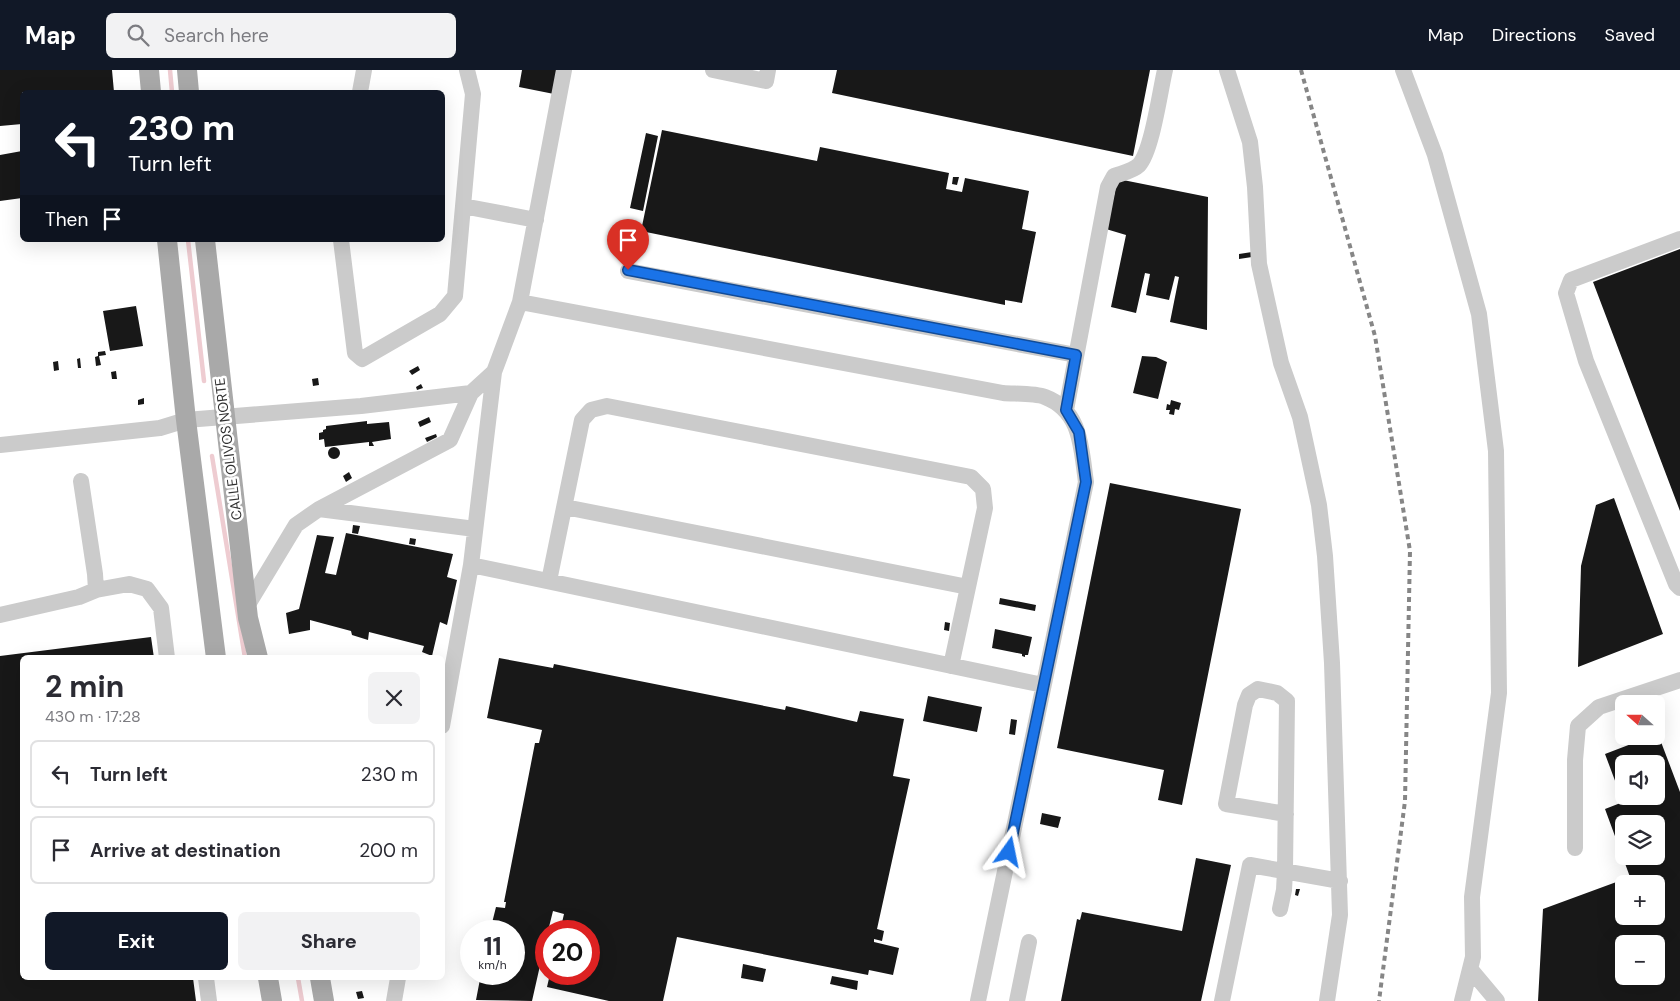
<!DOCTYPE html>
<meta charset="utf-8">
<style>
body{margin:0;font-family:"DM Sans",sans-serif;background:#f2f2f3;color:#2b2b33;height:100vh;display:flex;flex-direction:column;font-size:19px;white-space:nowrap}
*{box-sizing:border-box;margin:0}
p{font-size:16px;color:#7c7c81}
.icon{flex:none;width:28px;height:28px;fill:none;stroke:currentColor;stroke-width:2;stroke-linecap:round;stroke-linejoin:round}
.map{position:relative;flex:1;overflow:hidden}
.side{position:absolute;left:20px;top:585px;width:425px;height:325px;display:flex;flex-direction:column;background:#fff;border-radius:8px;box-shadow:0 5px 20px #0002}
.side>*{flex:none}
.guide{position:absolute;left:20px;top:20px;width:425px;height:152px;border-radius:8px;box-shadow:0 5px 20px #0002;background:#111827;color:#fff;overflow:hidden}
.needle{width:32px;rotate:291deg}
.fabs{position:absolute;left:1615px;top:625px;display:grid;gap:10px}
.fabs a{display:grid;place-items:center;width:50px;height:50px;border-radius:8px;background:#fff;box-shadow:0 5px 20px #0002;font-size:25px}
.speed{position:absolute;left:460px;top:850px;display:flex;gap:10px;font-size:25px;font-weight:700;text-align:center}
.speed>*{display:grid;place-content:center;width:65px;height:65px;border-radius:50%;background:#fff;box-shadow:0 5px 20px #0002;line-height:1}
.speed small{font-size:12px;font-weight:400}
.speed .limit{border:8px solid #d22;background:#fff;color:#111}
.pin{position:absolute;display:grid;place-items:center;width:42px;height:42px;color:#fff;margin:-51px -21px;border-radius:50% 50% 50% 0;rotate:-45deg;box-shadow:0 0 5px #0007}
.pin .icon{rotate:45deg}
.me{position:absolute;width:55px;margin:-28px;rotate:12deg;stroke-linejoin:round;filter:drop-shadow(0 0 4px #0008)}
.turn{display:flex;align-items:center;gap:18px;height:105px;padding:0 25px;font-size:22px}
.turn .icon{width:65px;height:65px;stroke-width:2.5}
.turn b{display:block;font-size:35px;line-height:42px}
.then{display:flex;align-items:center;height:48px;padding:0 25px;background:#0003;gap:10px;font-size:19px}
.round{display:grid;place-items:center;flex:none;width:52px;height:52px;border-radius:8px;background:#f2f2f3}
.summary{display:flex;align-items:center;justify-content:space-between;height:85px;padding:0 25px}
h1{font-size:30px;font-weight:700;line-height:38px}
.action{display:flex;gap:10px;margin-top:auto;padding:10px 25px}
.action a{flex:1;height:58px;border-radius:8px;background:#111827;color:#fff;font-size:20px;font-weight:700;line-height:58px;text-align:center}
.action a+a{background:#f2f2f3;color:#2b2b33}
ul{padding:0;list-style:none}
li{display:flex;align-items:center;gap:15px;height:68px;margin:0 10px 8px;padding:0 15px;border:2px solid #e1e1e2;border-radius:8px}
li div{flex:1}
li b{display:block;font-size:19px}
li em{font-style:normal}
header{display:flex;align-items:center;gap:30px;box-sizing:border-box;height:70px;padding:0 25px;background:#111827;color:#fff}
header strong{font-size:24px}
nav{display:flex;gap:28px;margin-inline-start:auto;font-size:18px}
.search{width:350px;height:45px;background:#f2f2f3;display:flex;align-items:center;gap:12px;box-sizing:border-box;padding:0 18px;border-radius:8px;color:#7c7c81;font-size:19px}
.map>svg:first-child{display:block}
</style>
<header>
<strong>Map</strong>
<div class="search"><svg class="icon" aria-label="search" viewBox="0 0 24 24"><circle cx="10" cy="10" r="6"/><path d="M15 15l6 6"/></svg>Search here</div>
<nav><a>Map</a><a>Directions</a><a>Saved</a></nav>
</header>
<div class="map">
<svg width="1680" height="931" viewBox="0 0 1680 931">
<rect width="100%" height="100%" fill="#fff"/>
<g fill="none" stroke-linecap="round" stroke-linejoin="round">
<path stroke="#eeccd1" stroke-width="4.5" d="M 170,0 L 172,22
M 188,170 L 204,311
M 212,386 L 245,588
M 298,908 L 302,931"/>
</g>
<path fill="#181818" fill-rule="evenodd" d="M 0,0 L 112,0 L 114,22 L 22,22 L 22,54 L 0,56 Z
M 522,0 L 558,0 L 554,24 L 519,17 Z
M 837,0 L 1150,0 L 1133,86 L 832,23 Z
M 662,60 L 817,91 L 820,77 L 949,103 L 946,119 L 962,122 L 965,108 L 1029,121 L 1022,159 L 1036,162 L 1022,233 L 1005,230 L 1005,235 L 641,161 Z
M 646,63 L 658,66 L 643,141 L 630,138 Z
M 22,81 L 22,128 L 0,131 L 0,85 Z
M 953,107 L 959,107 L 957,115 L 952,114 Z
M 1118,109 L 1208,127 L 1207,260 L 1170,252 L 1179,207 L 1175,206 L 1169,230 L 1146,225 L 1150,204 L 1145,203 L 1136,243 L 1111,237 L 1126,165 L 1106,159 Z
M 1680,179 L 1680,441 L 1593,212 Z
M 1252,182 L 1252,187 L 1239,189 L 1239,184 Z
M 136,236 L 143,276 L 110,281 L 103,241 Z
M 105,281 L 106,285 L 99,286 L 101,295 L 96,296 L 95,287 L 98,286 L 98,282 Z
M 1142,286 L 1156,287 L 1167,292 L 1158,329 L 1133,323 Z
M 80,288 L 81,298 L 78,298 L 77,289 Z
M 58,291 L 59,300 L 54,301 L 53,292 Z
M 418,296 L 420,300 L 412,305 L 409,301 Z
M 116,301 L 117,309 L 112,309 L 111,302 Z
M 318,308 L 319,315 L 313,316 L 312,309 Z
M 421,314 L 423,318 L 417,320 L 416,317 Z
M 144,328 L 144,334 L 138,335 L 138,330 Z
M 1171,330 L 1181,333 L 1179,340 L 1175,339 L 1174,345 L 1169,344 L 1170,340 L 1166,340 L 1167,334 L 1170,335 Z
M 429,347 L 431,352 L 420,357 L 418,352 Z
M 367,351 L 367,354 L 389,352 L 391,369 L 372,372 L 374,376 L 369,376 L 369,372 L 325,377 L 324,369 L 319,370 L 319,363 L 323,362 L 323,360 L 326,359 L 326,356 Z
M 436,364 L 437,367 L 427,372 L 425,368 Z
M328 383a6 6 0 1 1 12 0a6 6 0 1 1-12 0Z
M 349,402 L 352,408 L 346,412 L 343,406 Z
M 1110,413 L 1241,439 L 1182,735 L 1158,730 L 1164,700 L 1057,678 Z
M 1614,428 L 1663,564 L 1578,597 L 1581,496 L 1596,435 Z
M 353,455 L 360,456 L 358,464 L 352,463 Z
M 346,463 L 453,484 L 447,507 L 457,510 L 447,555 L 440,552 L 432,586 L 422,582 L 424,576 L 369,562 L 368,570 L 352,565 L 351,561 L 310,550 L 310,560 L 289,564 L 286,543 L 299,539 L 317,465 L 334,467 L 325,503 L 336,505 Z
M 410,468 L 416,469 L 415,475 L 409,474 Z
M 1000,528 L 1036,535 L 1035,541 L 999,534 Z
M 945,552 L 950,553 L 949,561 L 944,560 Z
M 995,559 L 1032,567 L 1028,585 L 1025,585 L 1025,587 L 1022,586 L 1022,584 L 992,578 Z
M 151,567 L 154,588 L 22,588 L 22,908 L 193,908 L 196,931 L 0,931 L 0,586 Z
M 499,588 L 553,598 L 554,594 L 785,640 L 786,636 L 857,652 L 860,641 L 904,649 L 893,706 L 910,709 L 877,859 L 884,861 L 882,871 L 874,869 L 874,872 L 899,878 L 893,905 L 869,900 L 868,905 L 677,867 L 663,931 L 609,931 L 547,917 L 550,904 L 589,904 L 589,861 L 560,861 L 564,844 L 553,841 L 548,861 L 546,861 L 546,869 L 532,931 L 476,930 L 481,904 L 514,904 L 514,861 L 490,861 L 496,837 L 505,838 L 506,832 L 504,832 L 535,673 L 539,673 L 542,660 L 487,648 Z
M 928,626 L 982,637 L 977,662 L 923,651 Z
M 1011,649 L 1017,650 L 1015,665 L 1009,664 Z
M 1658,664 L 1680,722 L 1680,931 L 1538,931 L 1543,839 L 1630,807 L 1605,739 L 1623,732 L 1605,684 L 1652,666 L 1656,666 ZM 1624,694 L 1656,694 L 1656,726 L 1624,726 ZM 1624,754 L 1656,754 L 1656,786 L 1624,786 ZM 1624,814 L 1656,814 L 1656,846 L 1624,846 ZM 1624,874 L 1656,874 L 1656,906 L 1624,906 Z
M 1042,743 L 1061,747 L 1058,758 L 1040,754 Z
M 1196,788 L 1231,795 L 1201,931 L 1061,931 L 1077,849 L 1080,850 L 1082,842 L 1182,861 Z
M 1296,819 L 1300,819 L 1298,826 L 1295,825 Z
M 743,894 L 766,899 L 763,912 L 741,908 Z
M 832,906 L 858,911 L 857,920 L 830,914 Z
M 362,921 L 364,928 L 358,929 L 356,922 Z"/>
<g fill="none" stroke-linecap="round" stroke-linejoin="round">
<path stroke="#cbcbcb" stroke-width="16" d="M 713,0 L 766,11 L 768,0
M 1227,0 L 1250,72 L 1255,117 L 1259,194 L 1281,293 L 1300,347 L 1319,435 L 1325,486 L 1332,593 L 1340,845 L 1327,931
M 1403,0 L 1435,85 L 1479,244 L 1496,381 L 1499,623 L 1472,827 L 1473,887 L 1462,931
M 360,22 L 364,0
M 463,136 L 536,150
M 1680,169 L 1571,210 L 1566,223 L 1586,291 L 1676,514 L 1680,518
M 341,170 L 355,283 L 362,289 L 440,244 L 455,226 L 473,24 L 467,0
M 628,201 L 1076,285
M 520,232 L 1003,323 C 1014,324 1035,323 1045,327 C 1082,341 1081,379 1086,412 L 978,931
M 1066,340 L 1108,117 L 1114,106 C 1122,103 1133,101 1139,95 C 1152,81 1160,21 1165,0
M 0,375 L 160,358 L 186,350 L 361,336 L 471,323
M 565,437 L 968,517
M 319,439 L 475,459
M 471,495 L 494,302 L 520,232 L 564,0
M 549,511 L 582,350 L 591,340 L 607,336 L 971,407 L 983,419 L 985,438 L 951,596
M 96,520 L 129,514 L 147,519 L 161,538 L 167,588
M 247,536 L 296,455 L 319,439 L 450,370 L 471,323 L 494,302
M 0,545 L 79,527 L 96,520 L 95,504 L 81,411
M 442,656 L 471,495 L 1043,615
M 1575,778 L 1575,690 L 1578,656 L 1599,637 L 1680,610
M 1280,839 L 1284,820 L 1285,801 L 1287,631 L 1277,623 L 1258,619 L 1249,625 L 1245,635 L 1226,734 L 1286,744
M 1471,900 L 1497,931
M 206,908 L 209,931
M 394,931 L 398,908
M 1017,931 L 1029,872
M 1222,931 L 1250,795 L 1340,811"/>
<path stroke="#a9a9a9" stroke-width="20" d="M 149,0 L 151,22
M 187,0 L 189,22
M 167,170 L 186,350 L 216,588
M 205,170 L 248,548 L 258,588
M 268,908 L 272,931
M 320,908 L 324,931"/>
<path stroke="#868686" stroke-width="4" stroke-dasharray="5 4" stroke-linecap="butt" d="M 1301,0 L 1375,266 L 1410,481 L 1405,731 L 1379,931"/>
</g>
<g fill="none" stroke-linecap="round" stroke-linejoin="round">
<g stroke="#114b97" stroke-width="12">
<path id="route" d="M 628,200 L 1076,285 L 1066,340 L 1079,362 L 1086,412 L 1009,782"/>
</g>
<use href="#route" stroke="#1a73e8" stroke-width="9"/>
</g>
<g text-anchor="middle" dominant-baseline="central" stroke-width="5" stroke-linejoin="round" paint-order="stroke">
<g font-size="14" fill="#313131" stroke="#fff">
<text transform="translate(228 379) rotate(-97)">CALLE OLIVOS NORTE</text>
</g>
</g>
</svg>
<div class="fabs">
<a><svg class="needle" viewBox="-14 -14 28 28"><path d="M0-13l5 13h-10z" fill="#e53935"/><path d="M0 13l5-13h-10z" fill="#7c7c81"/></svg></a>
<a><svg class="icon" aria-label="sound" viewBox="0 0 24 24"><path d="M4 9h4l5-4v14l-5-4H4zM17 9q2 3 0 6"/></svg></a>
<a><svg class="icon" aria-label="layers" viewBox="0 0 24 24"><path d="M12 4l9 5-9 5-9-5zM3 14l9 5 9-5"/></svg></a>
<a>+</a>
<a>−</a>
</div>
<div class="speed"><div>11<small>km/h</small></div><div class="limit">20</div></div>
<div class="pin" style="left:628px;top:200px;background:#d93025"><svg class="icon" aria-label="arrive" viewBox="0 0 24 24"><path d="M6 21V4h12l-3 4 3 4H6"/></svg></div>
<svg class="me" style="left:1009px;top:782px" viewBox="-20 -20 40 40"><path d="M0-17L14 15 0 8-14 15z" fill="#1a73e8" stroke="#fff" stroke-width="4"/></svg>
<div class="guide">
<div class="turn"><svg class="icon" aria-label="left" viewBox="0 0 24 24"><path d="M17 20v-9H6M10 6l-5 5 5 5"/></svg><div><b>230 m</b>Turn left</div></div>
<div class="then">Then<svg class="icon" aria-label="arrive" viewBox="0 0 24 24"><path d="M6 21V4h12l-3 4 3 4H6"/></svg></div>
</div>
<section class="side">
<div class="summary"><div><h1>2 min</h1><p>430 m · 17:28</p></div><a class="round"><svg class="icon" aria-label="close" viewBox="0 0 24 24"><path d="M6 6l12 12M18 6L6 18"/></svg></a></div>
<ul>
<li><svg class="icon" aria-label="left" viewBox="0 0 24 24"><path d="M17 20v-9H6M10 6l-5 5 5 5"/></svg><div><b>Turn left</b></div><em>230 m</em></li>
<li><svg class="icon" aria-label="arrive" viewBox="0 0 24 24"><path d="M6 21V4h12l-3 4 3 4H6"/></svg><div><b>Arrive at destination</b></div><em>200 m</em></li>
</ul>
<div class="action"><a>Exit</a><a>Share</a></div>
</section>
</div>
